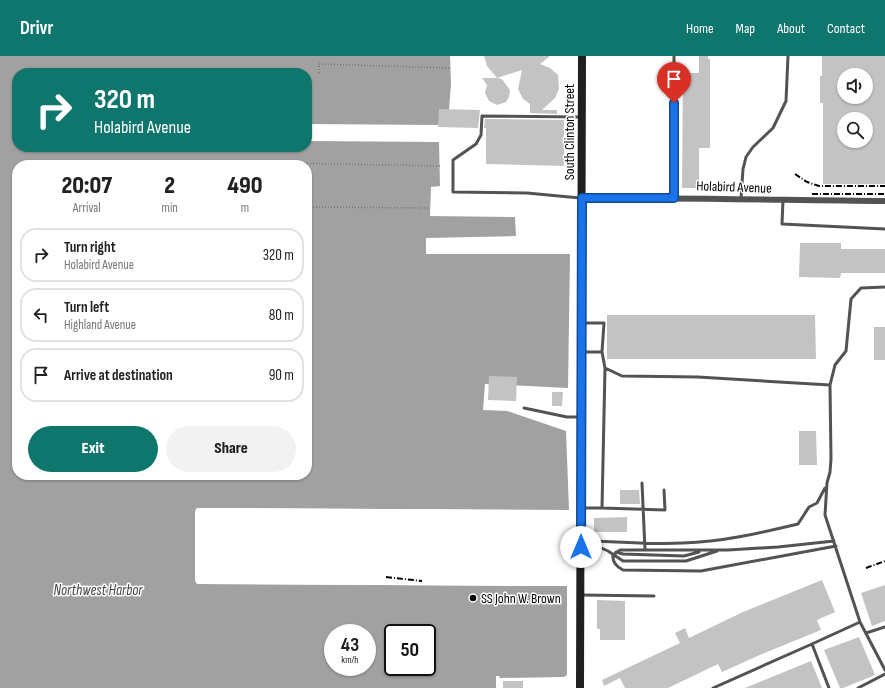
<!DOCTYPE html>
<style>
body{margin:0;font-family:"Sofia Sans Condensed",sans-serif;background:#f2f2f2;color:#222;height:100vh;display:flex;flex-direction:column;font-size:15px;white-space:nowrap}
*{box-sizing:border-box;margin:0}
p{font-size:13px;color:#767676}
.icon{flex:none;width:22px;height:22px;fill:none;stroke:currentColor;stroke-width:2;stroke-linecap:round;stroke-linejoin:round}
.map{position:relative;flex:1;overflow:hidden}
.panel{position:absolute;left:12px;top:104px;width:300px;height:320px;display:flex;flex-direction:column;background:#fff;border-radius:16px;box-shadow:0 1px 3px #0004}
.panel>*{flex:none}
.top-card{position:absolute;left:12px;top:12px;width:300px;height:84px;border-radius:16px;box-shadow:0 1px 3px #0004;background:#0f766e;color:#fff;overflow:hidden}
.fabs{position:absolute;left:837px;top:12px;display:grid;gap:8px}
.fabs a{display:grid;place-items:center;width:36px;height:36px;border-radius:50%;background:#fff;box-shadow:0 1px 3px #0004;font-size:20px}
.speed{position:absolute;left:324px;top:568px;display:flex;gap:8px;font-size:20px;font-weight:700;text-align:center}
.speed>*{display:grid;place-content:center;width:52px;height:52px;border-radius:50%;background:#fff;box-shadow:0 1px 3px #0004;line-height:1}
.speed small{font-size:10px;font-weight:400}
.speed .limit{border:2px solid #111;border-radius:6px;background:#fff;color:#111}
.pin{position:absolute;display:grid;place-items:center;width:34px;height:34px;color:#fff;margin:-41px -17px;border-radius:50% 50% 50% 0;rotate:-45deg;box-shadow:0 0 4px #0007}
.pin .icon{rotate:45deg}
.me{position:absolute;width:44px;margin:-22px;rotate:0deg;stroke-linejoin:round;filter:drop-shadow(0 0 3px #0008)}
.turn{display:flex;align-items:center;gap:14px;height:84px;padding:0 16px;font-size:18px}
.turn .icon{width:52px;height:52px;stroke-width:2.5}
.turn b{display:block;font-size:28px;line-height:34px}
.eta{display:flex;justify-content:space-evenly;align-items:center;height:68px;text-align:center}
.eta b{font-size:24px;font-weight:800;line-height:28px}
.button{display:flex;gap:8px;margin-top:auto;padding:8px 16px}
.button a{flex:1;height:46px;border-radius:24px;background:#0f766e;color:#fff;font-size:16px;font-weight:800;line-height:46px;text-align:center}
.button a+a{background:#f2f2f2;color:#222}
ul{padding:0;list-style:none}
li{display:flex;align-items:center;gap:12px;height:54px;margin:0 8px 6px;padding:0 8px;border:2px solid #e0e0e0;border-radius:16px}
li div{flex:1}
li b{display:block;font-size:15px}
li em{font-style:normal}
header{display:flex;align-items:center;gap:24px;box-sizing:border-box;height:56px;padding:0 20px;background:#0f766e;color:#fff}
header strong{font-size:19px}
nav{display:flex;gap:22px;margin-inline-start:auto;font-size:14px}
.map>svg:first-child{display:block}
</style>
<header>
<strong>Drivr</strong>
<nav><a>Home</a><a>Map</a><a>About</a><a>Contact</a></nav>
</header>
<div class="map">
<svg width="885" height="632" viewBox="0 0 885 632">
<rect width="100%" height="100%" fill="#fff"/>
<path fill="#a1a1a1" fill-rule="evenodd" d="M 0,0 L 450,0 L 451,28 L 449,53 L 439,69 L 307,68 L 307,17 L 17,17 L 17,91 L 307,91 L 307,85 L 439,86 L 440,130 L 431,131 L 430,160 L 515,161 L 516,180 L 426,182 L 426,198 L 570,198 L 568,332 L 485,328 L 483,354 L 507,355 L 566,375 L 569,454 L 198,452 L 196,453 L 195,457 L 195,524 L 197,528 L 567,530 L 567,619 L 564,621 L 500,622 L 499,620 L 496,620 L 496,632 L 0,632 ZM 17,109 L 307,109 L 307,419 L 17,419 ZM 333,577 L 367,577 L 367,611 L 333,611 ZM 393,577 L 427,577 L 427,611 L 393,611 Z"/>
<path fill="#fff" d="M 198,452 L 569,454 L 569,456 L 198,454 L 197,457 L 197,524 L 198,526 L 567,528 L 567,530 L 197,528 L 195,524 L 195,457 L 196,453 Z"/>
<path fill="#c3c3c3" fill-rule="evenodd" d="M 484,0 L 550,0 L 540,8 L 550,12 L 558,19 L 559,33 L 555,42 L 542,54 L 557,54 L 557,58 L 530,57 L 530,48 L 523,43 L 518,33 L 522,14 L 497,22 L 502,23 L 510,34 L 509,41 L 506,46 L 497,49 L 489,45 L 485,37 L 487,29 L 482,22 L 497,22 L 487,10 Z
M 699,0 L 708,0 L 708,3 L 710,3 L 710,92 L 699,92 L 699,132 L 682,132 L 683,17 L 699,17 Z
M 822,0 L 885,0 L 885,128 L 823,128 L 823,47 L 820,47 L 820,20 L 822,20 ZM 844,19 L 866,19 L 866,41 L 844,41 ZM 844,63 L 866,63 L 866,85 L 844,85 Z
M 439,53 L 480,54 L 478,72 L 438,71 Z
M 485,63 L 564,64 L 564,110 L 486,108 L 486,72 L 484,72 Z
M 800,187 L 841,187 L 841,193 L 885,193 L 885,217 L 841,217 L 840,222 L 799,221 Z
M 607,259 L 815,259 L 816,303 L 607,303 Z
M 874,271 L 885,271 L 885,304 L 874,304 Z
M 489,320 L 517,321 L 516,345 L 488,344 Z
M 552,336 L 563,336 L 562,350 L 552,350 Z
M 799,375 L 816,375 L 817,409 L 799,409 Z
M 620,434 L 639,434 L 640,448 L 620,448 Z
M 627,461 L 627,476 L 594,476 L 594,462 Z
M 822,524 L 835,556 L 817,564 L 821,574 L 762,598 L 722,616 L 718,608 L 668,632 L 625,632 L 620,622 L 604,630 L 602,624 L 680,587 L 675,577 L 685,572 L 689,582 L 743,556 Z
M 885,529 L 885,565 L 872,570 L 861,537 Z
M 597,544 L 625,545 L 625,584 L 600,584 L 600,573 L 597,573 Z
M 859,581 L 875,619 L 843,632 L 840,632 L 824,594 Z
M 811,605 L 822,632 L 745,632 Z
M 503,625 L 523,625 L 523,632 L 503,632 Z"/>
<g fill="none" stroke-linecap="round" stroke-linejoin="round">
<path stroke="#757575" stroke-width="1.5" stroke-dasharray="1 2" stroke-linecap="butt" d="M 319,17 L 319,8 L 451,12
M 289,107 L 440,110
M 307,151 L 430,152"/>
<path stroke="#535353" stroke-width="3" d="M 580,142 L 527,137 L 453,136 L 453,104 L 476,88 L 481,79 L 482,60 L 581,61
M 674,142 L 674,0
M 741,143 L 743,113 L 746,101 L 753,91 L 773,72 L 786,45 L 788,0
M 783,144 L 782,168 L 885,173
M 885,231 L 861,232 L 851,243 L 846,295 L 835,309 L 830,329 L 831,403 L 830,416 L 827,427 L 825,459 L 860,566 L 885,614
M 581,296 L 602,296 L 604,267 L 582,267
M 602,296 L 605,312 L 622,320 L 698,321 L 830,329
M 605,312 L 602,452 L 665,454 L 664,434
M 524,352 L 567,361 L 579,361
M 642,427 L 645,494
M 581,452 L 602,452
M 582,485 C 616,485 649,489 683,487 C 722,486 760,477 798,468 L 809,451 L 817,447 L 825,432
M 834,485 L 778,491 L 728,494 L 620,494 L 613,499 C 612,507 617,511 623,514 L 701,515 L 836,490
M 581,490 L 599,491 L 608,495 L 623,505 L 686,505 L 717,495
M 616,496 L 623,498 L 684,500 L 699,496
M 581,539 L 654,540
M 866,577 L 885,571
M 713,632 L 812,588
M 829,632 L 812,588 L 860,566
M 858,632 L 885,618"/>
<path stroke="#535353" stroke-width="6" d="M 582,142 C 683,142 784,144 885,145"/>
<path stroke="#202020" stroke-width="8" d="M 580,632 L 582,0"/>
<path stroke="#000" stroke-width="2" stroke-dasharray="6 2 1 2" stroke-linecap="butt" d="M 795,118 L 807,126 L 819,130 L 885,130
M 812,138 L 885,138
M 866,512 L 885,505
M 386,521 L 422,525"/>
</g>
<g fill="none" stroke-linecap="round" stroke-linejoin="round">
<g stroke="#114b97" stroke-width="10">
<path id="route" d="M 581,491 L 582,142 L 674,142 L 674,47"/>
</g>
<use href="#route" stroke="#1a73e8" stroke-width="7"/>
</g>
<circle fill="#000" stroke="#fff" stroke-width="1.5" cx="473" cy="542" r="4"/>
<g text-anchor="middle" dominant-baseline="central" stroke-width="3" stroke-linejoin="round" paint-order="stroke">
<g font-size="14" fill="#000" stroke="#fff">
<text transform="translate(569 76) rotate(-90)">South Clinton Street</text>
<text transform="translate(734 131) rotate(2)">Holabird Avenue</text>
</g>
<g font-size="14" fill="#000" stroke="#fff" text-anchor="start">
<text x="481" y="542">SS John W. Brown</text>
</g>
<g font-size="15" font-style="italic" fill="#424242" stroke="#fff">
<text x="98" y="534">Northwest Harbor</text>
</g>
</g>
</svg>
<div class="fabs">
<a><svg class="icon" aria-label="sound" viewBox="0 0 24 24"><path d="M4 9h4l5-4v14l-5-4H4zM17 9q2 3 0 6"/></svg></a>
<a><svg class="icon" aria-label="search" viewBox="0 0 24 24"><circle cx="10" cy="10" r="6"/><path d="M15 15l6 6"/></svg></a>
</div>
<div class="speed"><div>43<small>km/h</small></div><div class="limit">50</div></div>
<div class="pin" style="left:674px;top:47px;background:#d93025"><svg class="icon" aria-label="arrive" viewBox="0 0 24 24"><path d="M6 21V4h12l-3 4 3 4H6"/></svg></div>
<svg class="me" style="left:581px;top:491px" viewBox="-20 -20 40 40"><circle r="19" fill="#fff"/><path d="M0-13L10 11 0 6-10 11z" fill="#1a73e8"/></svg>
<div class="top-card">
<div class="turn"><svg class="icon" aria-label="right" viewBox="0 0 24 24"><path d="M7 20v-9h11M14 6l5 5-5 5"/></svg><div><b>320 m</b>Holabird Avenue</div></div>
</div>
<section class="panel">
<div class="eta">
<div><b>20:07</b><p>Arrival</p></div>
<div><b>2</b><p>min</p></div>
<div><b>490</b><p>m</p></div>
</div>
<ul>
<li><svg class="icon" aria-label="right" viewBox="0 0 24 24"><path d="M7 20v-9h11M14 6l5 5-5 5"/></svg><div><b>Turn right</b><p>Holabird Avenue</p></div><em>320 m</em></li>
<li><svg class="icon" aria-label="left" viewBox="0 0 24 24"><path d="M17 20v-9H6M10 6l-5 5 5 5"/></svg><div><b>Turn left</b><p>Highland Avenue</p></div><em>80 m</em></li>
<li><svg class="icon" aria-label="arrive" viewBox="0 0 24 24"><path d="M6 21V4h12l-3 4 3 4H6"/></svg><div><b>Arrive at destination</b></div><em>90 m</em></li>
</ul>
<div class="button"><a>Exit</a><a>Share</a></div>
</section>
</div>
